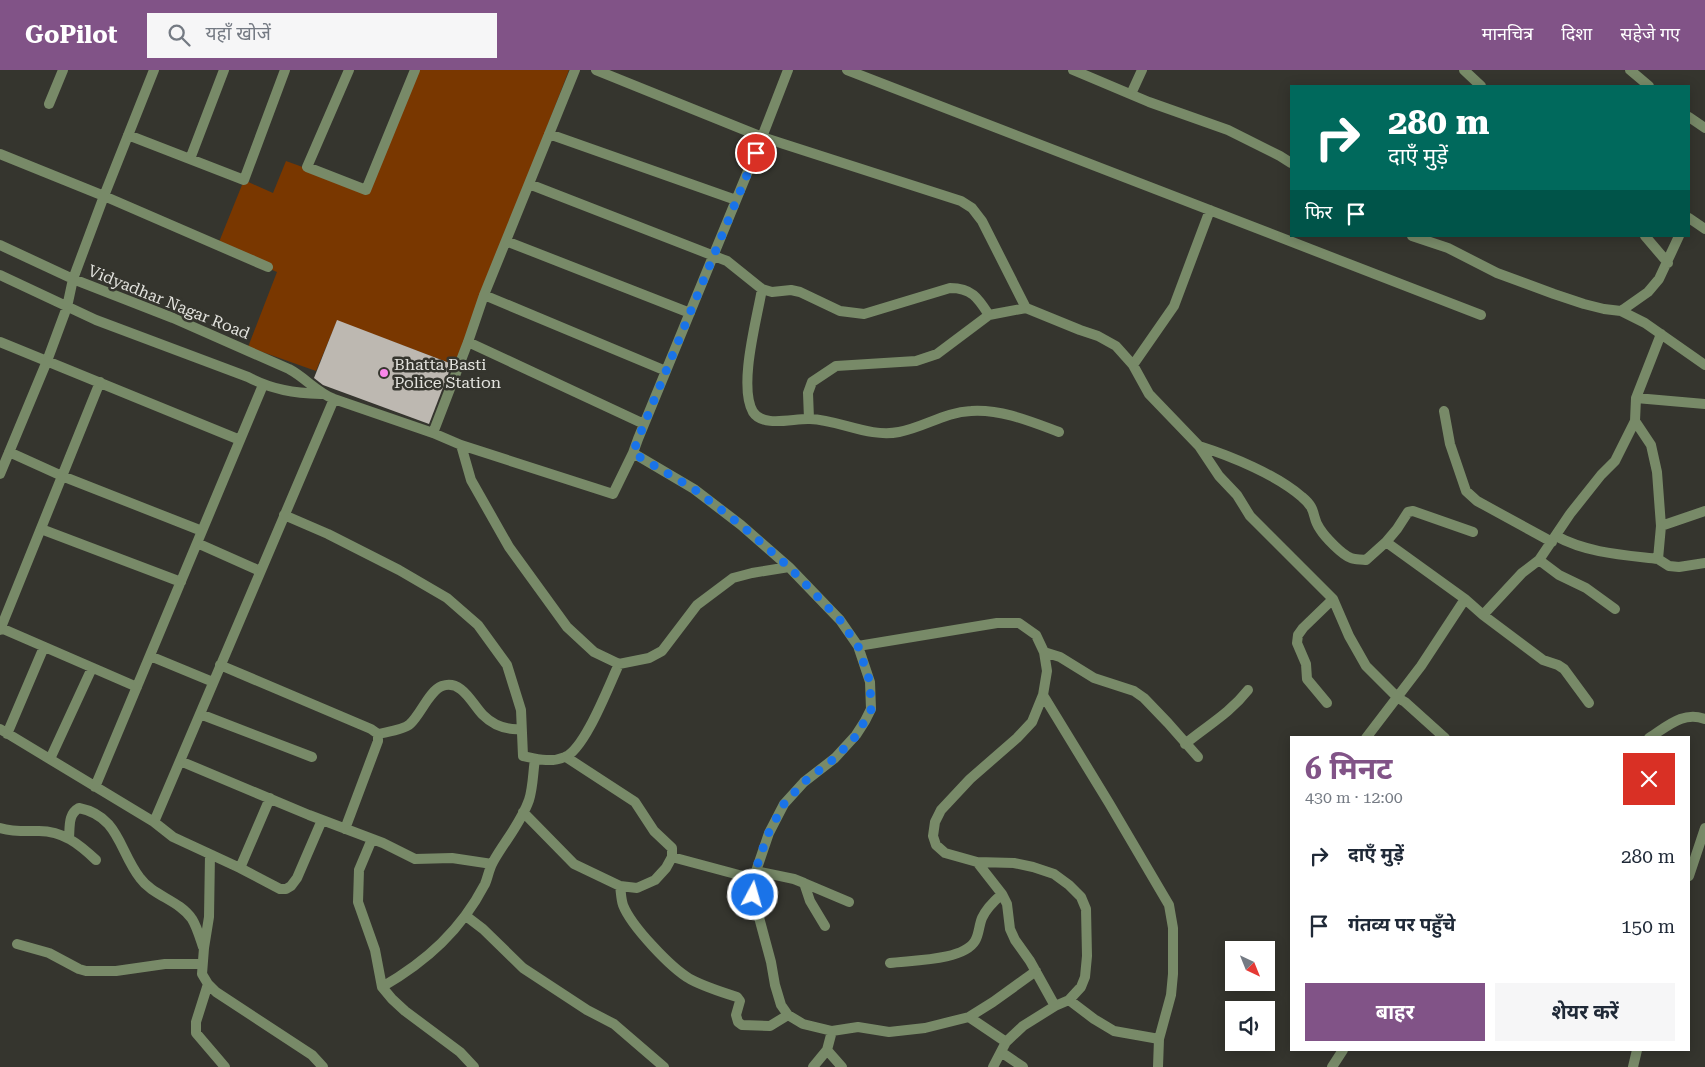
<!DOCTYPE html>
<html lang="hi">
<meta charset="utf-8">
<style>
body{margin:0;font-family:"Roboto Serif","Noto Sans Devanagari",serif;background:#f6f6f7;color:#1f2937;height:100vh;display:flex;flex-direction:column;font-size:19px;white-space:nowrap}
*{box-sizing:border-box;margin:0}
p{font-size:16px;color:#747a83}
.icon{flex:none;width:28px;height:28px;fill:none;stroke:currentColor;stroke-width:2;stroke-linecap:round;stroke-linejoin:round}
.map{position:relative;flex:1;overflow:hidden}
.sheet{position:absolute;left:1290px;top:666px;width:400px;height:315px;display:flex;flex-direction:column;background:#fff;border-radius:0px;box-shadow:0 2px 12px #0003}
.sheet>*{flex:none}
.banner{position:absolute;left:1290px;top:15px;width:400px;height:152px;border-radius:0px;box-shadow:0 2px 12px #0003;background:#00695c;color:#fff;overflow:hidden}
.needle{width:32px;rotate:137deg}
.buttons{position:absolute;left:1225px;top:871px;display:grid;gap:10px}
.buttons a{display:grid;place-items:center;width:50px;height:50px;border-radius:0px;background:#fff;box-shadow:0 2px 12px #0003;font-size:25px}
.pin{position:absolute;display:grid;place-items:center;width:42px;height:42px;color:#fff;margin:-21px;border:2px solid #fff;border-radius:50%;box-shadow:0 1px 5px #0007}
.me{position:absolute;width:55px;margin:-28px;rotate:6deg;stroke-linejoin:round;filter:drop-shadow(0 0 4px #0008)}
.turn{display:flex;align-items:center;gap:18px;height:105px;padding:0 15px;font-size:22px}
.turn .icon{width:65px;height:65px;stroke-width:2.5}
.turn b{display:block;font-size:35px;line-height:42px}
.then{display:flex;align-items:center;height:48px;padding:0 15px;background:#0003;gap:10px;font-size:19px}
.round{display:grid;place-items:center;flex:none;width:52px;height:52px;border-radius:0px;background:#f6f6f7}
.headline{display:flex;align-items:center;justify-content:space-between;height:85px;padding:0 15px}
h1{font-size:30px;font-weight:700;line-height:38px;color:#815387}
.cta{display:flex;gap:10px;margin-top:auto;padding:10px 15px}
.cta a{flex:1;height:58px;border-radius:0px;background:#815387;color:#fff;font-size:20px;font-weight:700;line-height:58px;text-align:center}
.cta a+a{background:#f6f6f7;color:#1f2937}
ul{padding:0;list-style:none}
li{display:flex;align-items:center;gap:15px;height:70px;padding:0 15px}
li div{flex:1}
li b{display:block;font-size:19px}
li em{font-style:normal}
header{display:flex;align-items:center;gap:30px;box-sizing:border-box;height:70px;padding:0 25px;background:#815387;color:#fff}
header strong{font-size:24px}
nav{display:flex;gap:28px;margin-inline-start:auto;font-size:18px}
.search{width:350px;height:45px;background:#f6f6f7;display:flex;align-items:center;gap:12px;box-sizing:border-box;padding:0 18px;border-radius:0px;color:#747a83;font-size:19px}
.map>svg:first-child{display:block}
</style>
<header>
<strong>GoPilot</strong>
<div class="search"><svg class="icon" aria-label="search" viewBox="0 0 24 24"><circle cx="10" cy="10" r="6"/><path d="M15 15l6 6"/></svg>यहाँ खोजें</div>
<nav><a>मानचित्र</a><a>दिशा</a><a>सहेजे गए</a></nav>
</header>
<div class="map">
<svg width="1705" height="997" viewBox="0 0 1705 997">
<rect width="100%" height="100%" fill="#35352e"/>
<path fill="#793700" d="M 419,0 L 569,0 L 455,295 L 337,251 L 316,301 L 248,277 L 277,202 L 217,177 L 244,110 L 273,123 L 286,91 L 369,121 Z"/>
<path fill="#bdb8b1" d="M 337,250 L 452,294 L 429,354 L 323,315 L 314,308 Z"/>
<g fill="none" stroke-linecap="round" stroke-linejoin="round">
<path stroke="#788a68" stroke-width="10" d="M 349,0 L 307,97 L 366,120 L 415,0
M 596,0 L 762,67 L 961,131 L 972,138 L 982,151 L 1026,238
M 847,0 L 1481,245
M 1073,0 L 1149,32 L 1228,60 L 1280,86 L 1291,93
M 1464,0 L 1481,16
M 1630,0 L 1649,16
M 1131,24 L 1142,0
M 49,34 L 63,0
M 1689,47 L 1705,58
M 549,64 L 736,130
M 128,65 L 244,110 L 285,0
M 0,84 L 104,126 L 268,197
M 190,89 L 224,0
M 529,114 L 727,191 L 762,219 L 772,222 L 791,220 L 800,222 L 840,241 L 864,244 L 950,218 C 972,218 978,228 989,245
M 1689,148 L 1705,159
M 1412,166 L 1448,178 L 1497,203 L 1554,224 L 1584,234 L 1604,239 L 1621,241 L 1645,253 L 1705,295
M 1645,166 L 1668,193
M 506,171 L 690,243
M 0,175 L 73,209 L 173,248 L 289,299 C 306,308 316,322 334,329 L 433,363 L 461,375 L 613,424 L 633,383 L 638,369 L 762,67 L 788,0
M 0,205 L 96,250 L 248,307 C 273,320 294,323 321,324
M 762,219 C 757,249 738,316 753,342 C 763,358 794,348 810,349 C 840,350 869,368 899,362 C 925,357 945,342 971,341 C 1002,339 1032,352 1059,362
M 484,225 L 666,301
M 1621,241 L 1648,222 L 1659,209 L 1679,166
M 0,272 L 240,370
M 468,272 L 644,354
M 1133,295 L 1149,324 L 1199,376 L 1219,406 L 1237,425 L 1250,446 L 1333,529 L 1349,566 L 1366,596 L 1398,628 L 1405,632 L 1445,668
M 1636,328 L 1705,334
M 1444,341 L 1450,374 L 1466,421 L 1477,431 L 1552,472
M 809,349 L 808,323 L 812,312 L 836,296 L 916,291 L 937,284 L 989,245 L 1026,238 L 1080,260 L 1098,266 L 1116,276 L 1133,295 L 1174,236 L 1210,140
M 433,363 L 468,272 L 484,225 L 575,0
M 1199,376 C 1231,386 1277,405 1302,427 C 1318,440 1311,447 1320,459 C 1325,467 1342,485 1351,488 C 1355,490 1361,489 1366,490 L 1386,472 L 1397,459 L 1408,442 L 1413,441 L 1473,462
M 9,382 L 62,406 L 202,461
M 633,383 L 694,419 L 741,455 L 789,497 L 840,550 L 858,576 L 870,612 L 871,639 L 865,651 L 856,665 L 835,688 L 804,712 L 784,734 L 769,763 L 756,801 L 753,825 L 771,892 L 775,915 L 781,935 L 788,945 L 803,954 L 832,961 L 858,957 L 889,962 L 925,958 L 969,947 L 993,932 L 1036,901
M 0,404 L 47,291 L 67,237 L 73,209 L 104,126 L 154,0
M 284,445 L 328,464 L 399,500 L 447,528 L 478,555 L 507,595 L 521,640 L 523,686 C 537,689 551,693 565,687 C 585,679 609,615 619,594 L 594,582 L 567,557 L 509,477 L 471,410 L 461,375
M 1661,456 L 1705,441
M 41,459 L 181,512
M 1556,466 C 1587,483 1624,485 1658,489 L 1661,456 L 1657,402 L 1651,375 L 1635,351
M 197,473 L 260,501
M 1658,489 L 1669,496 L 1679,497 L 1705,493
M 1465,529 L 1483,545 L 1522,503 L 1539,490
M 1615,539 L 1586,518 L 1559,505 L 1539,490 L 1570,444 L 1601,405 L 1615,391 L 1635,351 L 1636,328 L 1661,264
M 1483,545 L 1543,590 L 1558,595 L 1564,599 L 1589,633
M 1,558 L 137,617
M 0,560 L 100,312
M 858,576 L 997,553 L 1019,553 L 1036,565 L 1044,582 L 1047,601 L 1043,625 L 1032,652 L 1017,668 L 970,709 L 941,740 L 935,752 L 933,766 L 936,775 L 945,783 L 977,792 L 1014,793 L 1033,797 L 1054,804 L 1069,815 L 1081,827 L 1086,839 L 1087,886 L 1085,907 L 1081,917 L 1069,930 L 1055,936 L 1023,956 L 1006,972 L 993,997
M 1044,582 L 1060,587 L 1094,608 L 1134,621 L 1144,628 L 1168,653 L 1198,687
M 150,586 L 213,612
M 619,594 L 649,588 L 662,581 L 697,535 L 733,508 L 752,503 L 789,497
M 220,595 L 371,659 L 378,664 L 378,671 L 345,759
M 1043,625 L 1109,733 L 1169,835 L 1173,858 L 1173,904 L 1171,925 L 1159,969 L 1158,997
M 1327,633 L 1307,609 L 1306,594 L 1297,573 L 1298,565 L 1303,558 L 1333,529
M 200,644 L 312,687
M 0,659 L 154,752 L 173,767 L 240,798 L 270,728
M 7,664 L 44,577
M 378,664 C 386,662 404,660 410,654 C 421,644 429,621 442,616 C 462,609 472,634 483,645 C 494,656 507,660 521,659
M 1366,668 L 1421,596 L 1465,529 L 1386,472
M 1649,668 C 1668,656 1683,641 1705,649
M 1185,674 C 1208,655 1229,644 1248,620
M 50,689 L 92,598
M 180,691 L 309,745 L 383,773 L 415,789 L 452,788 L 492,794
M 95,717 L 263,315
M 523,742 L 574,794 L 620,816 L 637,818 L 655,810 L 666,798 L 672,787 L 672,778 L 654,761 L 635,732 L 566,687
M 154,752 L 334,329
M 0,758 C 13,762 26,761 39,761 C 63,761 79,774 96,790
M 69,768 C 70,756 68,744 79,738 C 119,746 119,781 140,808 C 153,826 179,830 192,849 C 197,857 200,868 203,877
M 372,769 L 359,800 L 358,832 L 375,880 L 382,917 L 392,929 L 405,941 L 460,982 L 474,997
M 210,784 L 209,847 L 204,878 L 202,904 L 208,914 L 216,922 L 312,985 L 323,997
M 672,787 L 754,809
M 977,792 L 1002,824 L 1007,834 L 1010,859 L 1015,870 L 1030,891 L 1055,936
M 240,798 L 280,819 L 286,819 L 291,816 L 297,808 L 322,750
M 756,801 L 794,809 L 804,813 L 810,831 L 825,856
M 1689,806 L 1705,758
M 804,813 L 849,832
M 620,816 C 621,822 621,829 623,835 C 631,856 671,898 690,909 C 705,917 721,922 737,927 L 740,931 L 736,945 L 738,952 L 742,955 L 770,956 L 788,945
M 466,846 L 483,859 L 523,898 L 587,940 L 614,954 L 664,997
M 17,874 L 49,883 L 79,899 L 86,901 L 116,901 L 165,894 L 202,894
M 890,893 C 911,890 963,891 975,871 C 979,865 979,855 982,848 C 986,839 994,831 1002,824
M 208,914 L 196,952 L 196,963 L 225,997
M 382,917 C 427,891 461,860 485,814 C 488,807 489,799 493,792 C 504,772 521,753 529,730 C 533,718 533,702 535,689
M 1069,930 L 1094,949 L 1114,961 L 1159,969
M 969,947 L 1006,972
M 827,980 L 842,997
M 1001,982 L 1023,997
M 813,997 L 827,980 L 832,961
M 1332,997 L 1343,980
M 1633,997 L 1637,980"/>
</g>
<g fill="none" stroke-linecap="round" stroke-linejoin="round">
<path stroke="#1a73e8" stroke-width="9" stroke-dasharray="0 16.2" d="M 753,825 L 754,809 L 759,789 L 769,762 L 784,734 L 804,712 L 835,688 L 856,666 L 871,640 L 870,612 L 858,576 L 840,550 L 789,497 L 741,455 L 694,419 L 633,383 L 638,369 L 756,83"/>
</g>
<circle fill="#f987e9" stroke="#35352e" stroke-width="2" cx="384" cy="303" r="5"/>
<g text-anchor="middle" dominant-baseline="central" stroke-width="5" stroke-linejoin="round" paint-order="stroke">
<g font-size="16" fill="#e3e3de" stroke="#35352e">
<text transform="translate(169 232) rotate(22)">Vidyadhar Nagar Road</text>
</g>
<g font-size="16" fill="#e3e3de" stroke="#35352e" text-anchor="start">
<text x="394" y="294">Bhatta Basti<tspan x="394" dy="18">Police Station</tspan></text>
</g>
</g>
</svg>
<div class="buttons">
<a><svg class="needle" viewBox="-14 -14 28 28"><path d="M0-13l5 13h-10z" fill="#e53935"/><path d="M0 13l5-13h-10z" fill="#747a83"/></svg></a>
<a><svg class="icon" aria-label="sound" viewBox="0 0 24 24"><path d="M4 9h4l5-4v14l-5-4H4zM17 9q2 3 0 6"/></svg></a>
</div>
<div class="pin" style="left:756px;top:83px;background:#d93025"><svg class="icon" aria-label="arrive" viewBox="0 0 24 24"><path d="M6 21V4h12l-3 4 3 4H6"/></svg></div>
<svg class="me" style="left:753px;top:825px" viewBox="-20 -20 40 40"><circle r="17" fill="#1a73e8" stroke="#fff" stroke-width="3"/><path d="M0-11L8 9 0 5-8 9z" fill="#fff"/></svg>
<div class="banner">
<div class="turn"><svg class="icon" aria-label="right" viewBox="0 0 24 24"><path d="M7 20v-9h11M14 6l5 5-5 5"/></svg><div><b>280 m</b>दाएँ मुड़ें</div></div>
<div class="then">फिर<svg class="icon" aria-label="arrive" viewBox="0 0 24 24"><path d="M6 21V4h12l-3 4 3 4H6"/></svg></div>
</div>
<section class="sheet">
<div class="headline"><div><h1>6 मिनट</h1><p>430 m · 12:00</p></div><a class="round" style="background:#d93025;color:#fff"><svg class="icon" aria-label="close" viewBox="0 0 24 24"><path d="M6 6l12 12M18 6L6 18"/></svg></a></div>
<ul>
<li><svg class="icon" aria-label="right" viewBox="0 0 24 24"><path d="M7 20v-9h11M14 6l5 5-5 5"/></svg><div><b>दाएँ मुड़ें</b></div><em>280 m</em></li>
<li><svg class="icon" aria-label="arrive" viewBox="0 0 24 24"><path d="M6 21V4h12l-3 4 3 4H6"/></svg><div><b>गंतव्य पर पहुँचे</b></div><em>150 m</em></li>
</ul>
<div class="cta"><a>बाहर</a><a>शेयर करें</a></div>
</section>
</div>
